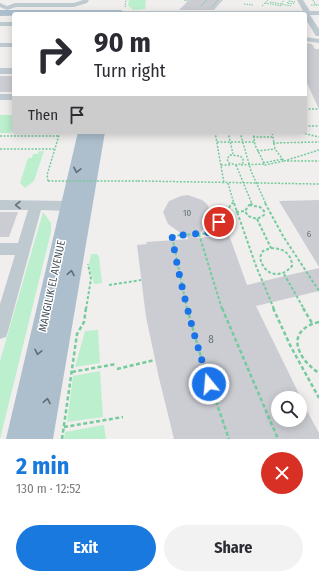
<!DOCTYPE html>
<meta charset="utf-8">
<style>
body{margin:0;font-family:"Fira Sans Condensed",sans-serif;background:#f2f2f3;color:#2b2b33;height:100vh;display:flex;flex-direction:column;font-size:15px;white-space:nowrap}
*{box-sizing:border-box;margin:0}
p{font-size:13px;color:#7c7c81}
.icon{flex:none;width:22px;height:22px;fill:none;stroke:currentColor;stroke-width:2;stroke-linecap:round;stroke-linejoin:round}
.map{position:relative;height:439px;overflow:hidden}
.sheet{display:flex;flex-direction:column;background:#fff;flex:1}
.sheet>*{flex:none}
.top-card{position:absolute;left:12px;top:12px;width:295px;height:122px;border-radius:4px;box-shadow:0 2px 10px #0003;background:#fff;color:#2b2b33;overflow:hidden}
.fabs{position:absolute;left:271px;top:391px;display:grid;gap:8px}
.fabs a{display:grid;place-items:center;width:36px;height:36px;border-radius:50%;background:#fff;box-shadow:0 2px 10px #0003;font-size:20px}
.pin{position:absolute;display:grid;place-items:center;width:34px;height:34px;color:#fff;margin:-17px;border:2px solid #fff;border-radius:50%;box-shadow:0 1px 4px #0007}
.me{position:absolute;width:44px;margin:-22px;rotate:343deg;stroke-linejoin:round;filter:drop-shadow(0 0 3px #0008)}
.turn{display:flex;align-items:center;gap:14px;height:84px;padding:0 16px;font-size:18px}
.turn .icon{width:52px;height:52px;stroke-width:2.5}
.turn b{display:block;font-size:28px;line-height:34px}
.then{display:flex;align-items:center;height:38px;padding:0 16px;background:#0003;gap:8px;font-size:15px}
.round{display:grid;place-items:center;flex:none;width:42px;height:42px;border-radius:21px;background:#f2f2f3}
.headline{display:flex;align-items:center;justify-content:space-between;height:68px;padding:0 16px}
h1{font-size:24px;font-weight:700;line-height:30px;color:#1979df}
.cta{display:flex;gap:8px;margin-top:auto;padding:8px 16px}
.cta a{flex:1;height:46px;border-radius:24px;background:#1979df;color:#fff;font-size:16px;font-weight:700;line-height:46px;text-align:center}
.cta a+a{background:#f2f2f3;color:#2b2b33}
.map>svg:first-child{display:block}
</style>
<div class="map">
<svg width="319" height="439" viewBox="0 0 319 439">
<rect width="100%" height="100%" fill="#f1eeee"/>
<path fill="#bcefcd" d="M 129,0 L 146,0 L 145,9 L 133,10 L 128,5 Z
M 0,115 L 14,115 L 14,126 L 11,133 L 0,133 Z
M 39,151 L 44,151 L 34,181 L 25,188 L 20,183 L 28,158 L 32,158 L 33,154 L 38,154 Z
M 43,212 L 51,223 L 51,232 L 0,439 L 0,361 Z
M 91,254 L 97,254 L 99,257 L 102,283 L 94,284 L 89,265 Z
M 98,330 L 100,363 L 75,367 L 85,331 Z
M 100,371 L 103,417 L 67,422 L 73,376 Z
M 104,425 L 106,439 L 64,439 L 65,432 Z"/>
<path fill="#cbcdd3" d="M 189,0 L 223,0 L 214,10 L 179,10 Z
M 305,43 L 312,44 L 315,49 L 319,49 L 319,109 L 305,79 Z
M 0,76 L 14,76 L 14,92 L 0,92 Z
M 188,195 L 202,200 L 207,204 L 212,215 L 210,221 L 196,238 L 229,235 L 247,285 L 319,268 L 319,291 L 256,306 L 301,398 L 278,398 L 278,420 L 300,420 L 300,398 L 319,433 L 319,439 L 174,439 L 159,378 L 146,317 L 137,245 L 147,244 L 146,242 L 189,239 L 168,224 L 163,212 L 169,201 L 181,196 Z
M 319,200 L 319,267 L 279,201 Z
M 0,212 L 18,212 L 9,237 L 0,237 Z"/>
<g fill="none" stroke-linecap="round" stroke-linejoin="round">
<path stroke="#74cc9c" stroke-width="1" stroke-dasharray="1.5 1" stroke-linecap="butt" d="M 184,0 L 188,1
M 313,0 L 316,5
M 289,1 L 295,2 L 293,4 L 287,3 Z
M 270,2 L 291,6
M 265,3 L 282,6
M 244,4 L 253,5
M 281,4 L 284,0
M 311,5 L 319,5
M 201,6 L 207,0
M 262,6 L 268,0
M 125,7 L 126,0
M 212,7 L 218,0"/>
<path stroke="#74cc9c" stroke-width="1.5" stroke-dasharray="2 1.5" stroke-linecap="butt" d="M 305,109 L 319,109
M 305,126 L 319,126
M 215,132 L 224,183
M 228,132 L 233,154
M 240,132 L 251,171 L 266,204
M 253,132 L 255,145 L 265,165 L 284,161 L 275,149 L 272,132
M 298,132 L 319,137
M 0,136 L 59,136
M 253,137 L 272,137
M 217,142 L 254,142
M 273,143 L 319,142
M 0,149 L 54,149
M 257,151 L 275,149
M 230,155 L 240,156 L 243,159 L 243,163 L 237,165 L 229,163 L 227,159 Z
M 284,161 L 319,150
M 287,161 L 319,161
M 263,163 L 283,159
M 221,165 L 231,165
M 236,165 L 252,204
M 241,165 L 264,164
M 48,181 L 47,175 L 60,132
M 138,181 L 319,184
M 228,183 L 234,204
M 232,204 L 233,202"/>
<path stroke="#74cc9c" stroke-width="2" stroke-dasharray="3 2" stroke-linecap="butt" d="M 234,203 L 256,266 L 274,309
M 251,203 L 252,205
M 265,203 L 283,236 L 319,291
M 249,205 L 260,207 L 264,211 L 264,215 L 257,219 L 248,216 L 245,211 Z
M 236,212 L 245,211
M 257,219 L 271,248
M 199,234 L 222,309
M 271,248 C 283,248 292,254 292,266 C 280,280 263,275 260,257 L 263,251 Z
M 284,274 L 304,309
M 109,285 L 141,280
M 86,309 L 91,279 L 88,264
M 187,309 L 172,236 L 212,233 L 232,203"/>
<path stroke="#74cc9c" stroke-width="2.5" stroke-dasharray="4 2.5" stroke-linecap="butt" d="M 187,308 L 203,364 L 229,439
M 222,308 L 278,439
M 273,308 L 291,347 L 319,398
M 303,308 L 312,323
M 319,322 C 285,330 296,358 319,373
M 117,369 L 155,360
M 72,372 L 116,364
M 64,427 L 123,417
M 62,439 L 77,334 L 84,322 L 86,308"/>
<path fill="#bec9d0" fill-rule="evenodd" d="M 83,0 L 89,0 L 87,3 L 74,7 L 16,7 L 7,10 L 0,7 L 0,3 L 7,6 L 15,3 L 74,3 Z
M 297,0 L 303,0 L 310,11 L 319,11 L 319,15 L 310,15 L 319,29 L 319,36 L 316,36 L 305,18 L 305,14 L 118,13 L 121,11 L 303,11 Z
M 0,22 L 14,22 L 14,26 L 0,26 Z
M 305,37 L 319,39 L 319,43 L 305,41 Z
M 0,43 L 14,43 L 14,47 L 0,47 Z
M 0,68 L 14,68 L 14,74 L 0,74 Z
M 0,94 L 14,94 L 14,100 L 0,100 Z
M 0,200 L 69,201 L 73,203 L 75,206 L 73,209 L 69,211 L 41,210 L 8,331 L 6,337 L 0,339 L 0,304 L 15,255 L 0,255 L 0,243 L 18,243 L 28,210 L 0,210 Z"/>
<path fill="#adbfcd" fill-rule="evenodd" d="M 0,10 L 121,10 L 125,13 L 0,16 Z
M 78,132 L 105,132 L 53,439 L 6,439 Z"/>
<path stroke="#74cc9c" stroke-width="1.5" stroke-dasharray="2 1.5" stroke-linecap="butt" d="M 48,181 L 138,181"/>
</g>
<defs><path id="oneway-chevron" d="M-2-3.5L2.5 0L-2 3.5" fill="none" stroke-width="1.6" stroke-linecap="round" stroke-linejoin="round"/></defs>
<g stroke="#606d78">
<use href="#oneway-chevron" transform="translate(77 170) rotate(102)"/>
<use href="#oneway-chevron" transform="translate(71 273) rotate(-79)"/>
<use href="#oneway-chevron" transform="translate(38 352) rotate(102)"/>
<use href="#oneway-chevron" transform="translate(47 401) rotate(-79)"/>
</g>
<use stroke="#6a767e" href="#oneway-chevron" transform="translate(18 205) rotate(-180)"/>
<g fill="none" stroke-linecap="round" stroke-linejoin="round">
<path stroke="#1a73e8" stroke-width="7" stroke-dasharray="0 12.6" d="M 209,384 C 194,335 180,286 172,236 L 212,232 L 219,222"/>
</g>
<g text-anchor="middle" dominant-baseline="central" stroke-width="3" stroke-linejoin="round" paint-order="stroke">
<g font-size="9" fill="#677179">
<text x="187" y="213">10</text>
<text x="309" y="234">6</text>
</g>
<g font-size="11" fill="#46525b" stroke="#fff">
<text transform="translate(52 286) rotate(-78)">MANGILIK EL AVENUE</text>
</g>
<g font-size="11" fill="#677179">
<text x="211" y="339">8</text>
</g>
</g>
</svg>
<div class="fabs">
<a><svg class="icon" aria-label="search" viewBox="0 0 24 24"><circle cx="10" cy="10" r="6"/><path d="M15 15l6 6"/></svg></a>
</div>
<div class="pin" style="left:219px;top:222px;background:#d93025"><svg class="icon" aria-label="arrive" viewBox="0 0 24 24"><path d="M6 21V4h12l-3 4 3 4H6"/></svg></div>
<svg class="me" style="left:209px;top:384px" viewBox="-20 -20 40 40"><circle r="17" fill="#1a73e8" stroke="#fff" stroke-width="3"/><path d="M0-11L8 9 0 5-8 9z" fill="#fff"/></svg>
<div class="top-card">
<div class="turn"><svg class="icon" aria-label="right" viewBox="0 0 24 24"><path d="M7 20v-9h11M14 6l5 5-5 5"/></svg><div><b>90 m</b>Turn right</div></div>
<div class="then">Then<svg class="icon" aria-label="arrive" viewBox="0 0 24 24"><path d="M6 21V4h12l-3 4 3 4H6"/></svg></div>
</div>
</div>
<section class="sheet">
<div class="headline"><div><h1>2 min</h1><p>130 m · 12:52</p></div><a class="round" style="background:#d93025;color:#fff"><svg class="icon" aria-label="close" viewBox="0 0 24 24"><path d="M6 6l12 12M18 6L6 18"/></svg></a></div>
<div class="cta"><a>Exit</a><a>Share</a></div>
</section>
